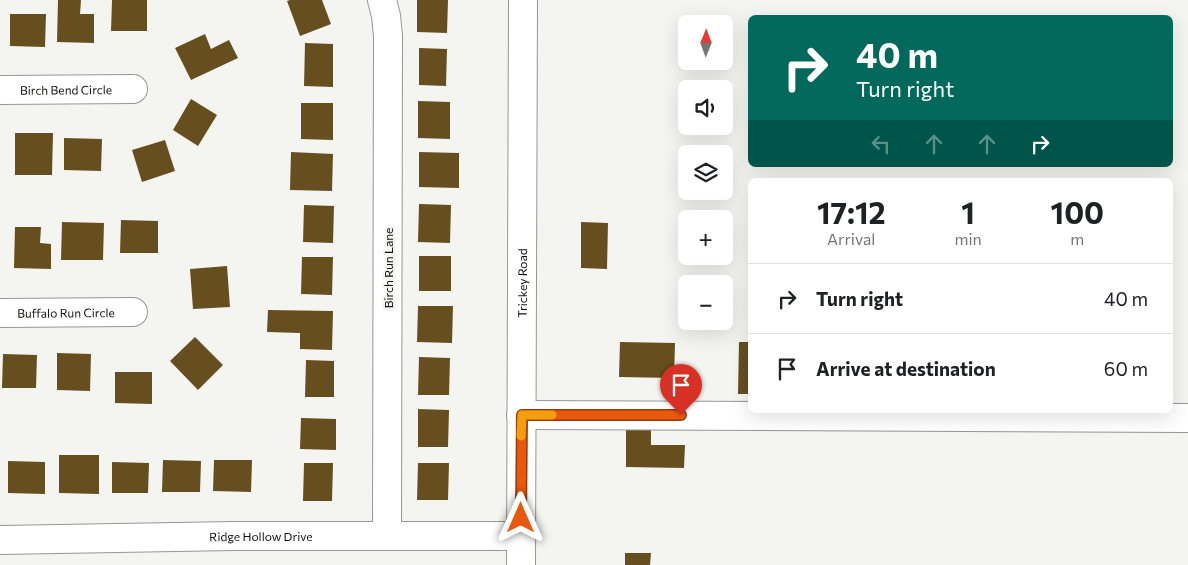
<!DOCTYPE html>
<meta charset="utf-8">
<style>
body{margin:0;font-family:Commissioner,sans-serif;background:#f2f2f2;color:#202124;height:100vh;display:flex;flex-direction:column;font-size:19px;white-space:nowrap}
*{box-sizing:border-box;margin:0}
p{font-size:16px;color:#757577}
.icon{flex:none;width:28px;height:28px;fill:none;stroke:currentColor;stroke-width:2;stroke-linecap:round;stroke-linejoin:round}
.map{position:relative;flex:1;overflow:hidden}
.details{position:absolute;left:748px;top:178px;width:425px;height:235px;display:flex;flex-direction:column;background:#fff;border-radius:8px;box-shadow:0 5px 20px #0002}
.details>*{flex:none}
.banner{position:absolute;left:748px;top:15px;width:425px;height:152px;border-radius:8px;box-shadow:0 5px 20px #0002;background:#00695c;color:#fff;overflow:hidden}
.needle{width:32px;rotate:1deg}
.controls{position:absolute;left:678px;top:15px;display:grid;gap:10px}
.controls a{display:grid;place-items:center;width:55px;height:55px;border-radius:8px;background:#fff;box-shadow:0 5px 20px #0002;font-size:25px}
.pin{position:absolute;display:grid;place-items:center;width:42px;height:42px;color:#fff;margin:-51px -21px;border-radius:50% 50% 50% 0;rotate:-45deg;box-shadow:0 0 5px #0007}
.pin .icon{rotate:45deg}
.me{position:absolute;width:55px;margin:-28px;rotate:0deg;stroke-linejoin:round;filter:drop-shadow(0 0 4px #0008)}
.turn{display:flex;align-items:center;gap:18px;height:105px;padding:0 25px;font-size:22px}
.turn .icon{width:65px;height:65px;stroke-width:2.5}
.turn b{display:block;font-size:35px;line-height:42px}
.lanes{display:flex;align-items:center;height:48px;padding:0 25px;background:#0003;justify-content:center;gap:25px;direction:ltr}
.lanes .off{opacity:.35}
.eta{display:flex;justify-content:space-evenly;align-items:center;height:85px;text-align:center}
.eta b{font-size:30px;font-weight:700;line-height:35px}
ul{padding:0;list-style:none}
li{display:flex;align-items:center;gap:15px;height:70px;padding:0 25px;border-top:1px solid #e0e0e0}
li div{flex:1}
li b{display:block;font-size:19px}
li em{font-style:normal}
.map>svg:first-child{display:block}
</style>
<div class="map">
<svg width="1188" height="565" viewBox="0 0 1188 565">
<rect width="100%" height="100%" fill="#f4f5f1"/>
<path fill="#664e1e" d="M 58,0 L 81,0 L 80,14 L 94,14 L 94,43 L 57,42 Z
M 112,0 L 147,0 L 147,31 L 111,31 Z
M 290,0 L 322,0 L 331,24 L 300,36 L 287,1 Z
M 417,0 L 448,0 L 447,33 L 417,32 Z
M 10,14 L 46,14 L 45,47 L 10,46 Z
M 205,34 L 211,49 L 229,40 L 238,58 L 191,80 L 175,48 Z
M 305,43 L 333,44 L 333,87 L 304,86 Z
M 419,48 L 447,49 L 446,86 L 419,85 Z
M 191,99 L 217,115 L 198,146 L 173,130 Z
M 418,101 L 450,102 L 450,139 L 418,138 Z
M 301,103 L 333,103 L 333,140 L 301,139 Z
M 15,133 L 53,133 L 52,175 L 15,175 Z
M 64,138 L 102,139 L 101,171 L 64,170 Z
M 165,140 L 175,171 L 142,182 L 132,150 Z
M 291,152 L 333,154 L 332,191 L 290,190 Z
M 419,152 L 459,153 L 459,188 L 419,187 Z
M 419,204 L 451,205 L 450,243 L 418,242 Z
M 304,205 L 334,206 L 333,243 L 303,242 Z
M 121,220 L 158,221 L 158,253 L 120,253 Z
M 62,222 L 104,223 L 103,260 L 61,260 Z
M 581,222 L 608,223 L 607,269 L 581,268 Z
M 15,227 L 41,227 L 40,243 L 51,244 L 51,269 L 14,268 Z
M 419,256 L 451,256 L 451,291 L 419,291 Z
M 302,257 L 333,257 L 332,295 L 301,294 Z
M 227,266 L 230,307 L 193,309 L 190,269 Z
M 418,306 L 453,306 L 452,343 L 417,342 Z
M 268,310 L 333,311 L 332,350 L 300,349 L 300,333 L 267,332 Z
M 195,337 L 223,365 L 198,390 L 170,361 Z
M 620,342 L 675,343 L 674,378 L 619,377 Z
M 739,342 L 750,342 L 750,394 L 738,394 Z
M 57,353 L 91,354 L 90,391 L 57,390 Z
M 3,354 L 37,355 L 36,388 L 2,388 Z
M 419,357 L 450,358 L 449,395 L 418,395 Z
M 306,360 L 334,361 L 334,397 L 305,397 Z
M 115,372 L 152,372 L 152,404 L 115,403 Z
M 418,409 L 449,410 L 448,447 L 418,447 Z
M 301,418 L 336,419 L 336,450 L 300,449 Z
M 626,428 L 651,428 L 651,445 L 685,445 L 684,468 L 626,467 Z
M 59,455 L 99,455 L 99,494 L 59,493 Z
M 163,460 L 201,461 L 200,492 L 162,492 Z
M 214,460 L 252,460 L 251,492 L 213,491 Z
M 8,461 L 45,462 L 45,494 L 8,493 Z
M 112,462 L 149,463 L 148,493 L 112,493 Z
M 304,463 L 333,463 L 332,501 L 303,501 Z
M 418,463 L 449,463 L 448,500 L 417,500 Z
M 625,553 L 651,553 L 650,565 L 625,565 Z"/>
<g fill="none" stroke-linecap="round" stroke-linejoin="round">
<g stroke="#969793" stroke-width="30">
<g id="minor">
<path d="M 382,0 L 386,16 L 388,36 L 387,536"/>
<path id="s1" d="M 0,90 L 133,89"/>
<path id="s2" d="M 0,313 L 133,312"/>
<path d="M 521,415 L 1188,418"/>
<path id="s3" d="M 0,540 L 234,536 L 521,536"/>
<path id="s4" d="M 521,565 L 523,0"/>
</g>
</g>
<use href="#minor" stroke="#fff" stroke-width="28"/>
</g>
<g fill="none" stroke-linecap="round" stroke-linejoin="round">
<g stroke="#983908" stroke-width="12">
<path id="route" d="M 521,518 L 522,415 L 681,415"/>
</g>
<use href="#route" stroke="#ea580c" stroke-width="9"/>
<path stroke="#f59e0b" stroke-width="9" d="M 521,436 L 522,415 L 552,415"/>
</g>
<g text-anchor="middle" dominant-baseline="central" stroke-width="5" stroke-linejoin="round" paint-order="stroke">
<g font-size="12" fill="#111210" stroke="#f4f5f1">
<text stroke="none"><textPath href="#s1" startOffset="66">Birch Bend Circle</textPath></text>
<text transform="translate(388 268) rotate(-90)">Birch Run Lane</text>
<text stroke="none"><textPath href="#s4" startOffset="282">Trickey Road</textPath></text>
<text stroke="none"><textPath href="#s2" startOffset="66">Buffalo Run Circle</textPath></text>
<text stroke="none"><textPath href="#s3" startOffset="261">Ridge Hollow Drive</textPath></text>
</g>
</g>
</svg>
<div class="controls">
<a><svg class="needle" viewBox="-14 -14 28 28"><path d="M0-13l5 13h-10z" fill="#e53935"/><path d="M0 13l5-13h-10z" fill="#757577"/></svg></a>
<a><svg class="icon" aria-label="sound" viewBox="0 0 24 24"><path d="M4 9h4l5-4v14l-5-4H4zM17 9q2 3 0 6"/></svg></a>
<a><svg class="icon" aria-label="layers" viewBox="0 0 24 24"><path d="M12 4l9 5-9 5-9-5zM3 14l9 5 9-5"/></svg></a>
<a>+</a>
<a>−</a>
</div>
<div class="pin" style="left:681px;top:415px;background:#d93025"><svg class="icon" aria-label="arrive" viewBox="0 0 24 24"><path d="M6 21V4h12l-3 4 3 4H6"/></svg></div>
<svg class="me" style="left:521px;top:518px" viewBox="-20 -20 40 40"><path d="M0-17L14 15 0 8-14 15z" fill="#ea580c" stroke="#fff" stroke-width="4"/></svg>
<div class="banner">
<div class="turn"><svg class="icon" aria-label="right" viewBox="0 0 24 24"><path d="M7 20v-9h11M14 6l5 5-5 5"/></svg><div><b>40 m</b>Turn right</div></div>
<div class="lanes"><svg class="icon off" aria-label="left" viewBox="0 0 24 24"><path d="M17 20v-9H6M10 6l-5 5 5 5"/></svg><svg class="icon off" aria-label="ahead" viewBox="0 0 24 24"><path d="M12 20V5M6 11l6-6 6 6"/></svg><svg class="icon off" aria-label="ahead" viewBox="0 0 24 24"><path d="M12 20V5M6 11l6-6 6 6"/></svg><svg class="icon" aria-label="right" viewBox="0 0 24 24"><path d="M7 20v-9h11M14 6l5 5-5 5"/></svg></div>
</div>
<section class="details">
<div class="eta">
<div><b>17:12</b><p>Arrival</p></div>
<div><b>1</b><p>min</p></div>
<div><b>100</b><p>m</p></div>
</div>
<ul>
<li><svg class="icon" aria-label="right" viewBox="0 0 24 24"><path d="M7 20v-9h11M14 6l5 5-5 5"/></svg><div><b>Turn right</b></div><em>40 m</em></li>
<li><svg class="icon" aria-label="arrive" viewBox="0 0 24 24"><path d="M6 21V4h12l-3 4 3 4H6"/></svg><div><b>Arrive at destination</b></div><em>60 m</em></li>
</ul>
</section>
</div>
